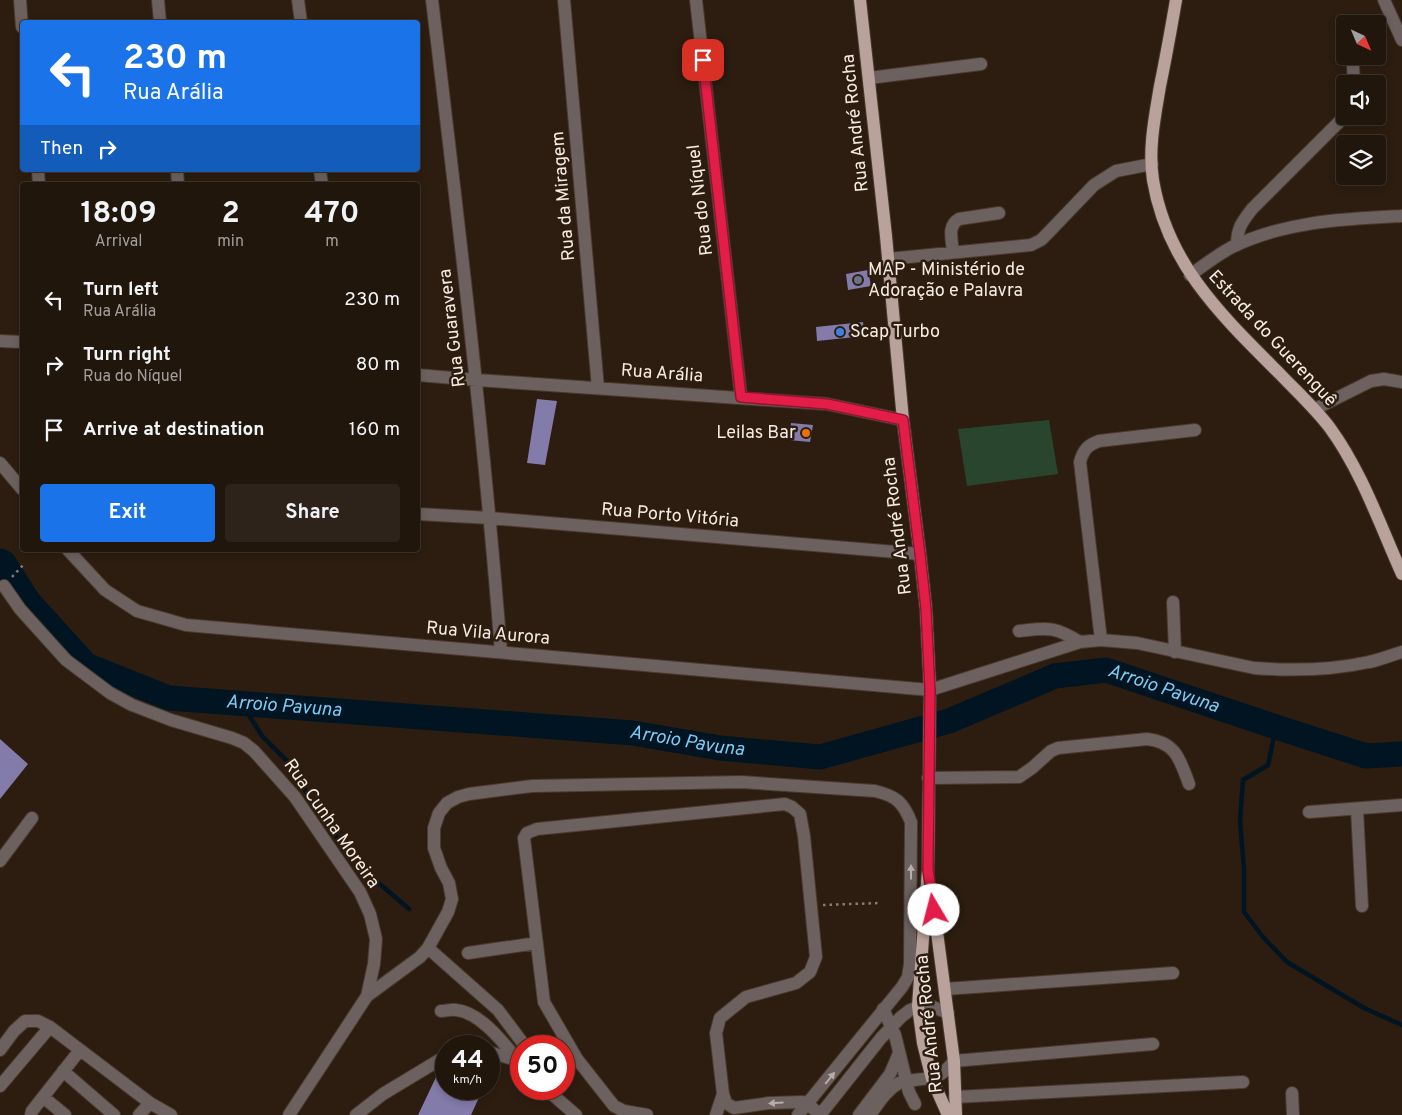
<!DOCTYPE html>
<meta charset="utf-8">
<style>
body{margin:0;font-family:Overpass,sans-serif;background:#2d231a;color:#f1f3f6;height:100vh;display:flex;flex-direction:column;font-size:19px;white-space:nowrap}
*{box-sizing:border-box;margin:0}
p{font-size:16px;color:#a29f9d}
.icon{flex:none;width:28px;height:28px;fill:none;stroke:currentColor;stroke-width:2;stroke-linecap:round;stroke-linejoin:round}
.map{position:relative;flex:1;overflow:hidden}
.drawer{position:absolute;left:20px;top:182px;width:400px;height:370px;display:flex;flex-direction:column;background:#21160c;border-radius:5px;box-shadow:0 2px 8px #0003,0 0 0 1px #3e352d}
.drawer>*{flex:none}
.top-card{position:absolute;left:20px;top:20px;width:400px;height:152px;border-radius:5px;box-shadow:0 2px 8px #0003,0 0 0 1px #3e352d;background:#1a73e8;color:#fff;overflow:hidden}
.needle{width:32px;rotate:136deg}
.buttons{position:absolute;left:1336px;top:15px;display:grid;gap:10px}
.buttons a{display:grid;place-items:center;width:50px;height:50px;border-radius:5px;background:#21160c;box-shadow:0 2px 8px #0003,0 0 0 1px #3e352d;font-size:25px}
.speed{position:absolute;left:435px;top:1035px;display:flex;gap:10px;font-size:25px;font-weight:700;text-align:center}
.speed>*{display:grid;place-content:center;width:65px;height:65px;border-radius:50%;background:#21160c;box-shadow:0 2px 8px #0003,0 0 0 1px #3e352d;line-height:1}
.speed small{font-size:12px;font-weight:400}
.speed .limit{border:8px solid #d22;background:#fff;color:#111}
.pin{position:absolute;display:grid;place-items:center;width:42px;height:42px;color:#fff;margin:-21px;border-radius:10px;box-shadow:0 2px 8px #0006}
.me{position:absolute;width:55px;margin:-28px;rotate:352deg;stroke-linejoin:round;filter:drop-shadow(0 0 4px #0008)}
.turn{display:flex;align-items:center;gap:18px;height:105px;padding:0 20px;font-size:22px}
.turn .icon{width:65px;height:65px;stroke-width:2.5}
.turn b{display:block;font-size:35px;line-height:42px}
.then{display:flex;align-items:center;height:48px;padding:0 20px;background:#0003;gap:10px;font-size:19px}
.eta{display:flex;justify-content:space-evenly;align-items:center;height:85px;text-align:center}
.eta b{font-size:30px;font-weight:700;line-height:35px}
.primary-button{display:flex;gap:10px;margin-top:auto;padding:10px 20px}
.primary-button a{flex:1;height:58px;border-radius:5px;background:#1a73e8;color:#fff;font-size:20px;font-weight:700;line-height:58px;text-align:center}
.primary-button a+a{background:#2d231a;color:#f1f3f6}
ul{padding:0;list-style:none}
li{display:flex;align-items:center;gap:15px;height:65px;padding:0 20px}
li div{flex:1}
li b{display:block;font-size:19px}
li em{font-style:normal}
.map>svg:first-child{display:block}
</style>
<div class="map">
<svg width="1402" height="1115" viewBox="0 0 1402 1115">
<rect width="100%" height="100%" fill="#2c1d10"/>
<path fill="#2a452d" d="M 1049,420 L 1058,474 L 967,486 L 958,429 Z"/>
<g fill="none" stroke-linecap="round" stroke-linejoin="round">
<path stroke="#001421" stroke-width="4.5" d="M 242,704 L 262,736 L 292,766 L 315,808 L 348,852 L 367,873 L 409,909
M 1276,727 L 1268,765 L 1243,780 L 1240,821 L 1244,868 L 1244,912 L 1263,937 L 1287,962 L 1364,1008 L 1402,1025"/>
<path stroke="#001421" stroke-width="25" id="s1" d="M 0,561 L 4,563 L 28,601 L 86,665 L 169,698 L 633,733 L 720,748 L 820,757 L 949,721 L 1055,676 L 1106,670 L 1276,727 L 1366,756 L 1402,754"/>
</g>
<path fill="#837ba9" d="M 868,270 L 871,286 L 848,290 L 846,274 Z
M 863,322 L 865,336 L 817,341 L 816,327 Z
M 537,399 L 557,401 L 545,465 L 527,463 Z
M 791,423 L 813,425 L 810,442 L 789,440 Z
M 0,739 L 28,764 L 0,799 Z
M 438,1073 L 446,1077 L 446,1089 L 472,1089 L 481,1093 L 471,1115 L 418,1115 Z"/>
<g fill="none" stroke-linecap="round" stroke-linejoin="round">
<g stroke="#483a2d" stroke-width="14">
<path id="minor" d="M 20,0 L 22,27
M 158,0 L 160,22
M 298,0 L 301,22
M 432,0 C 458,217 484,434 501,652
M 564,0 L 598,388
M 696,0 L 741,397
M 1384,0 L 1402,40
M 1353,66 L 1354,84
M 869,78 L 981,64
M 38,170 L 39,185
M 177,170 L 178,185
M 320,170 L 322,185
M 1237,245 C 1237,228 1242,222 1252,209 L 1345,116
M 953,252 C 952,239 947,226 959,219 L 999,213
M 888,259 L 1031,245 L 1041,240 L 1048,233 L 1094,185 L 1116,171 L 1152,164
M 1190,275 C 1203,266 1217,255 1232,247 C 1286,221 1343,219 1402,216
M 0,341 L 22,342
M 418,375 L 477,380 L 827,404 L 903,420
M 1315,409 L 1371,381 L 1384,379 L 1402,382
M 0,463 L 22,489
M 418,514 L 490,518 L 920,554
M 68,550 L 105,590 L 137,611 L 186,625 L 930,690 L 1080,642 L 1101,640 L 1137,643 L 1254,668 C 1292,671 1332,670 1369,662 C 1380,660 1391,655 1402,652
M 4,586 L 20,609 L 66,660 L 110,693 L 132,705 L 171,720 L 232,738 L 244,743 L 254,751 L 295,797 L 360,892 L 370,914 L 376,939 L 374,964 L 367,996 L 289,1115
M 1173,602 L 1175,652
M 1019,631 C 1048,628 1054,626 1080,642
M 1101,640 L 1080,462 C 1083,450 1088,445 1099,441 L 1195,430
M 928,778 L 1019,777 L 1032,768 L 1051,751 L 1058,748 L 1147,739 C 1176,742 1180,760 1189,784
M 1357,809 L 1362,906
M 1309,812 L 1402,805
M 0,861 L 32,818
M 428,948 L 498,1010 L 525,1046
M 468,953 L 537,943
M 945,989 L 1173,973
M 367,996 L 420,957 L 428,948 L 448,912 L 452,899 L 449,883 L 441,868 L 434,848 L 434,828 L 439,813 L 447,803 L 458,797 L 469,794 L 532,786 L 741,782 L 875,791 C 896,796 903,802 911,822 L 910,964 L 908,977 L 902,987 L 798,1115
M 883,1009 L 895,1035 L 909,1092 L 915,1104
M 441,1011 C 446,1011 451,1009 456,1010 C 481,1012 506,1046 521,1064
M 0,1050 L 14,1031 L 25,1021 L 38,1021 L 50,1027 L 150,1103 L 171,1115
M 489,1052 L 516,1060
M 63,1071 L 114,1115
M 0,1086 L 50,1027
M 546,1089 L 576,1115
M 1292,1093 L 1293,1115
M 43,1097 L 65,1115
M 955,1097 L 1243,1082
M 31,1115 L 32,1111 L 80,1050
M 139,1115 L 150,1103
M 356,1115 L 383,1094 L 446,1056
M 647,1115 L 624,1111 L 614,1106 L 577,1059 L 544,1002 L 524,838 L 527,833 L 537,829 L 785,804 L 792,807 L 800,814 L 804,836 L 816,957 L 810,972 L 796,983 L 746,997 L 720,1018 L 716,1033 L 723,1094 L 726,1103 L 734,1108 L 769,1103 L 803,1102 L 808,1104 L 820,1115
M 716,1115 L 723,1094
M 820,1115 L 881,1038 L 901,1017 L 910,1010 L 926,1004 L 948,1013
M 859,1115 L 890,1074 L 899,1053
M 870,1115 C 878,1104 886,1090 899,1083 C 903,1081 909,1080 914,1080 C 934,1078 941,1078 954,1061 L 1153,1044"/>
</g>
<g stroke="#483a2d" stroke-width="14">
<path id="major" d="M 860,0 L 886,236 L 903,420 L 920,554 L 926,609 L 930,690 L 928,870 L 918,1006 L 923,1043 L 932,1079 L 948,1115
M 1176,0 C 1171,29 1166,57 1160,86 C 1155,116 1148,149 1153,180 C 1167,264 1221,315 1279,373 C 1296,391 1315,408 1330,428 C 1362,472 1380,525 1402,574
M 932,894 L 954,1061 L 956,1115"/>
</g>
<path stroke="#8b7d72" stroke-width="2.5" stroke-dasharray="2.5 4" stroke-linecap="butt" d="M 12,577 L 24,564
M 823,905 L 880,903"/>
<use href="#minor" stroke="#6c615f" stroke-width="12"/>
<use href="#major" stroke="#b9a29c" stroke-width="12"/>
</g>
<defs><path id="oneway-solid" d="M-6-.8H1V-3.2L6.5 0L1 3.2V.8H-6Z" transform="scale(1.25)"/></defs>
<g fill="#b8ada7">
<use href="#oneway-solid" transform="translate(911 872) rotate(-90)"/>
<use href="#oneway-solid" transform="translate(830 1078) rotate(-51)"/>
<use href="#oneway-solid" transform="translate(776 1103) rotate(177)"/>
</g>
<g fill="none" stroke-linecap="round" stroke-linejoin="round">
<g stroke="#92132f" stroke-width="12">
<path id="route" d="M 703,60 L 741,397 L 827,404 L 903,420 L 920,554 L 926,609 L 930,690 L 928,870 L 934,910"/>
</g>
<use href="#route" stroke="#e11d48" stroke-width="9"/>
</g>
<circle fill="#6b7280" stroke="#2c1d10" stroke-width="2" cx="858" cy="280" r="5"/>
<circle fill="#3f7fe0" stroke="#2c1d10" stroke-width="2" cx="840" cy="332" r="5"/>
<circle fill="#e8710a" stroke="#2c1d10" stroke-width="2" cx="806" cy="433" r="5"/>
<g text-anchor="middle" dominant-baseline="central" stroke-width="5" stroke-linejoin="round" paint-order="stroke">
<g font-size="18" fill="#f6ebe2" stroke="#2c1d10">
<text transform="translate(856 123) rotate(-96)">Rua André Rocha</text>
<text transform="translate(564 196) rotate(-95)">Rua da Miragem</text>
<text transform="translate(701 200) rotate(-97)">Rua do Níquel</text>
<text transform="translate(453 328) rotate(-97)">Rua Guaravera</text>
<text transform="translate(1272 339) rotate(47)">Estrada do Guerenguê</text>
<text transform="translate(662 374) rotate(4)">Rua Arália</text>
<text transform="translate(670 516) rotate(5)">Rua Porto Vitória</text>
<text transform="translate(898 526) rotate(-97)">Rua André Rocha</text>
<text transform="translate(488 634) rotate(5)">Rua Vila Aurora</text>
<text transform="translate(331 824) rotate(55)">Rua Cunha Moreira</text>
<text transform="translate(930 1024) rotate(-96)">Rua André Rocha</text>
</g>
<g font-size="18" fill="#f6ebe2" stroke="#2c1d10" text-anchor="start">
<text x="868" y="270">MAP - Ministério de<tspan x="868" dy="21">Adoração e Palavra</tspan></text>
<text x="850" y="332">Scap Turbo</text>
<text x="796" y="433" text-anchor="end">Leilas Bar</text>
</g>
<g font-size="19" font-style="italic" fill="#7bcbf6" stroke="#2c1d10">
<text stroke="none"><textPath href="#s1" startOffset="1240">Arroio Pavuna</textPath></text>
<text stroke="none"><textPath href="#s1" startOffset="340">Arroio Pavuna</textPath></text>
<text stroke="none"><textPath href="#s1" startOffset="745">Arroio Pavuna</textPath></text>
</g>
</g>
</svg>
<div class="buttons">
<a><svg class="needle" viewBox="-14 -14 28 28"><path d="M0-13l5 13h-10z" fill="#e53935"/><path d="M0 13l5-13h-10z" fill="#a29f9d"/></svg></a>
<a><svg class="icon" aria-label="sound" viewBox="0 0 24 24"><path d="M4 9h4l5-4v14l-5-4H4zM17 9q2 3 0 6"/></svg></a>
<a><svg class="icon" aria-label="layers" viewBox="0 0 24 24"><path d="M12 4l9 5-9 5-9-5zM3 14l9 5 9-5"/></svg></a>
</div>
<div class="speed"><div>44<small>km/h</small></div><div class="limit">50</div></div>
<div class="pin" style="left:703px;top:60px;background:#d93025"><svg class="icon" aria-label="arrive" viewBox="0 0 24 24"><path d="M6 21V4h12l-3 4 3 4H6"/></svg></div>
<svg class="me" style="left:934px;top:910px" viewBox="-20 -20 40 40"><circle r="19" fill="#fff"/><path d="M0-13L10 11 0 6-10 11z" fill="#e11d48"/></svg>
<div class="top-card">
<div class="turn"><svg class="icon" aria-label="left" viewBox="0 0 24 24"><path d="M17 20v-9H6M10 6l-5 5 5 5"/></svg><div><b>230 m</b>Rua Arália</div></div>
<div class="then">Then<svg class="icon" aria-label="right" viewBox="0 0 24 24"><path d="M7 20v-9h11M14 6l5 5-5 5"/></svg></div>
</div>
<section class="drawer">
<div class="eta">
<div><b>18:09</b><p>Arrival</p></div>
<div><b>2</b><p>min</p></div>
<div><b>470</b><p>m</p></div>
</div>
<ul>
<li><svg class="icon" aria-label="left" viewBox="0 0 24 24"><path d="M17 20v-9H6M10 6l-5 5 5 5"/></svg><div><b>Turn left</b><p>Rua Arália</p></div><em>230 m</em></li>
<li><svg class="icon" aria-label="right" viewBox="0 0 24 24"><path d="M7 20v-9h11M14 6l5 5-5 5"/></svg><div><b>Turn right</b><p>Rua do Níquel</p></div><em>80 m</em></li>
<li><svg class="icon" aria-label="arrive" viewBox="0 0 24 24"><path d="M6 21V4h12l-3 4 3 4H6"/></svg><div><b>Arrive at destination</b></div><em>160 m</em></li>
</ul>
<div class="primary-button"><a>Exit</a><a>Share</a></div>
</section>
</div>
